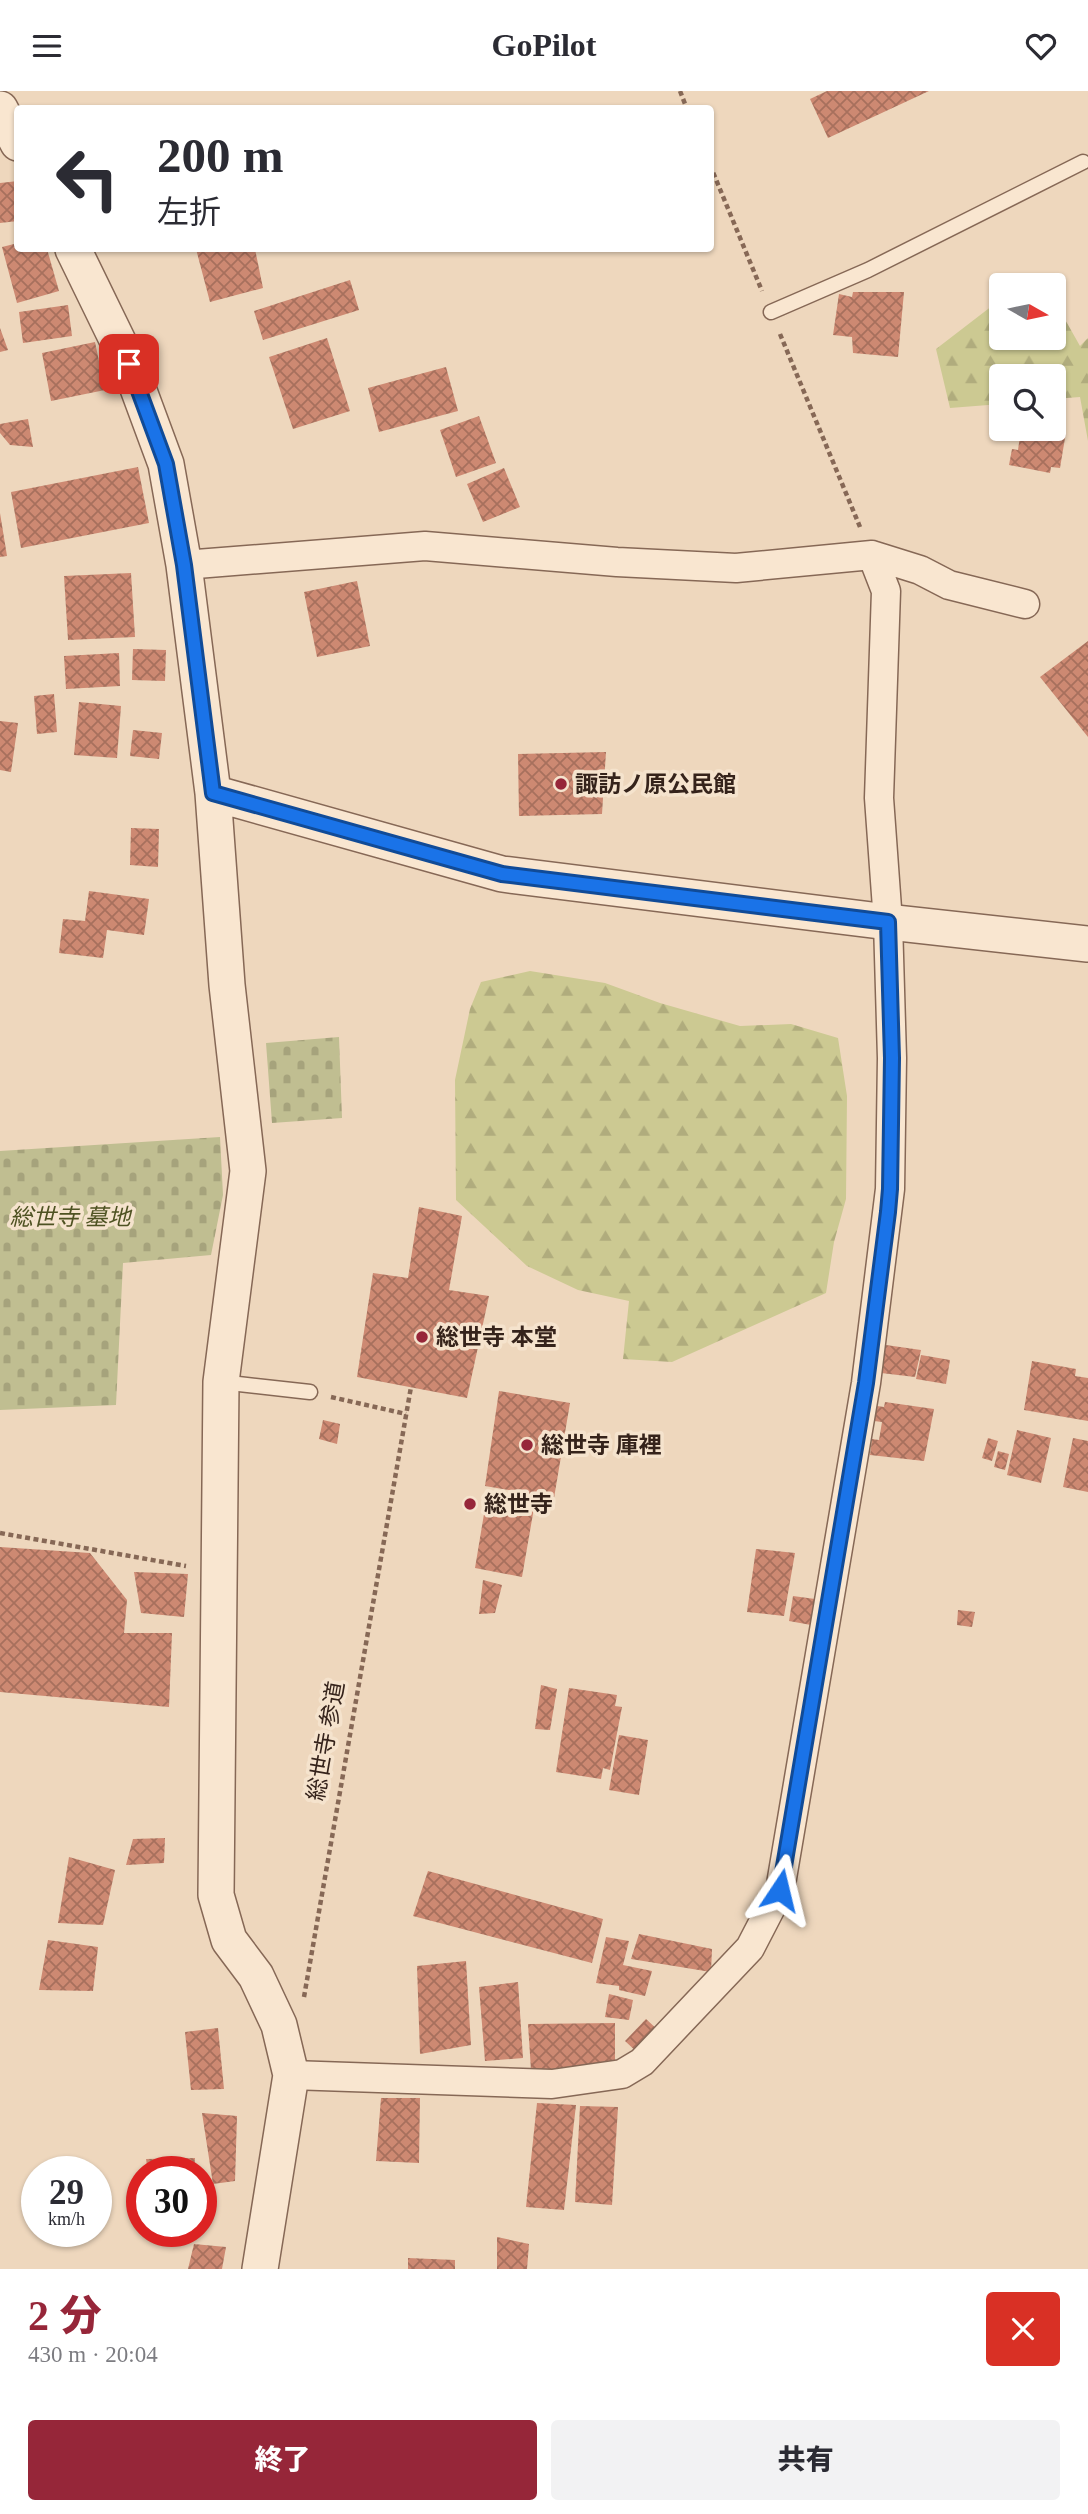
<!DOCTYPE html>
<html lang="ja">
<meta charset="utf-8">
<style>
body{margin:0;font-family:"Times New Roman","Noto Sans JP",serif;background:#f2f2f3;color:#2b2b33;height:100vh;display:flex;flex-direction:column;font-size:26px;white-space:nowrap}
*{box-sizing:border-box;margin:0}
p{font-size:23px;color:#7c7c81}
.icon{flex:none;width:38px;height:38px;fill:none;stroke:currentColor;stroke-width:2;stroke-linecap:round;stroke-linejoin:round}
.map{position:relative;height:2178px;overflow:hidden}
.drawer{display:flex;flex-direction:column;background:#fff;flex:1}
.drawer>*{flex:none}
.banner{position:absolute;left:14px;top:14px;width:700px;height:147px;border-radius:7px;box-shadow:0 2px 5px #0004;background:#fff;color:#2b2b33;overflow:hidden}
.needle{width:46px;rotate:99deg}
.controls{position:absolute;left:989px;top:182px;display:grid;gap:14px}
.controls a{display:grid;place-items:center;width:77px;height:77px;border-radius:7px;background:#fff;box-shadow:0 2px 5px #0004;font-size:35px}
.speed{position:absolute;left:21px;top:2065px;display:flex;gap:14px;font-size:35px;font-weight:700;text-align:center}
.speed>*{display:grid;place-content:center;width:91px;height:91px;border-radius:50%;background:#fff;box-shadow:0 2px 5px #0004;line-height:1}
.speed small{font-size:18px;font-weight:400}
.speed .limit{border:10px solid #d22;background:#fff;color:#111}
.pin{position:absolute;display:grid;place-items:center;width:60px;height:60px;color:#fff;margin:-30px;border-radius:14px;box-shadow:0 4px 10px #0006}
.me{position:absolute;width:77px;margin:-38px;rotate:10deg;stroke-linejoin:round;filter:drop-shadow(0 0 5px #0008)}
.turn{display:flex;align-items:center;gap:24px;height:147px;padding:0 28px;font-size:32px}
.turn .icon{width:91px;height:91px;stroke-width:2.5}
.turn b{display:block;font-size:49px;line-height:60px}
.round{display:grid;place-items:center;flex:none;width:74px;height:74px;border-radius:7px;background:#f2f2f3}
.summary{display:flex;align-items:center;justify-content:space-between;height:119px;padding:0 28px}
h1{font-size:42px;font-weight:800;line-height:52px;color:#962639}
.action{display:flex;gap:14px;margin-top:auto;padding:14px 28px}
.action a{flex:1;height:80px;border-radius:7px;background:#962639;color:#fff;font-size:28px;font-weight:800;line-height:80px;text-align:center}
.action a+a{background:#f2f2f3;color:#2b2b33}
header{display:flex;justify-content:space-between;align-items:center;height:91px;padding:0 28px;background:#fff;font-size:32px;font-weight:800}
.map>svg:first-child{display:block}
</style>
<header><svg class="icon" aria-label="menu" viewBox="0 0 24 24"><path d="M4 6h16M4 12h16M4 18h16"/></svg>GoPilot<svg class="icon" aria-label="heart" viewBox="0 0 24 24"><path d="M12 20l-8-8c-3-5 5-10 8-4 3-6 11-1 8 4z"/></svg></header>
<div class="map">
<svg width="1088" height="2178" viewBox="0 0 1088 2178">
<defs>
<pattern id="forest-firs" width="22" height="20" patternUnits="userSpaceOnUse" patternTransform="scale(1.75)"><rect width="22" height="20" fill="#ccc992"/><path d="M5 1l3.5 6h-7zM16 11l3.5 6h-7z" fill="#b0ac7d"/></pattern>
<pattern id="cemetery-stones" width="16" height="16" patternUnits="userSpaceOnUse" patternTransform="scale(1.75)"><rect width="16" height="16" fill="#c0be91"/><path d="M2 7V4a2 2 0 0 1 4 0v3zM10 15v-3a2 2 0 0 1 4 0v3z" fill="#a6a37c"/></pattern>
<pattern id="building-cross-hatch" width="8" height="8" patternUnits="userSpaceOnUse" patternTransform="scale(1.75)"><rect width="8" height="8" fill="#cd8972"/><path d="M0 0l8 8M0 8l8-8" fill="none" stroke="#a7705d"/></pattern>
</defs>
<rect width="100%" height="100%" fill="#eed7bd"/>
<path fill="url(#forest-firs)" d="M 1001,208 L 1001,247 L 1054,247 L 1054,209 L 1080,255 L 1088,247 L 1088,350 L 1080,306 L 1054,308 L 1054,285 L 1001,285 L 1001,313 L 950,317 L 936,258 Z
M 530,880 L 605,892 L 660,912 L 740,935 L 791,933 L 838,947 L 847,1005 L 846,1108 L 834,1151 L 826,1202 L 672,1271 L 623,1268 L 629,1210 L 578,1199 L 527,1175 L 456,1109 L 455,989 L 470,918 L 481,891 Z"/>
<path fill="url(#cemetery-stones)" d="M 339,946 L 342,1027 L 272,1032 L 266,952 Z
M 220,1046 L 223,1104 L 211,1164 L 123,1172 L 116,1314 L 0,1319 L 0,1060 Z"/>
<path fill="url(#building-cross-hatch)" d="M 827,0 L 929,0 L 828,47 L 810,8 Z
M 18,90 L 18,130 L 0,132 L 0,92 Z
M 18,152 L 18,158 L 47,158 L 59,200 L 17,212 L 2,156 Z
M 196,158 L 255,158 L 263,197 L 210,211 Z
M 350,189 L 359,219 L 263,249 L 254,220 Z
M 853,201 L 904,201 L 898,266 L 853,262 L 852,246 L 833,244 L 839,203 L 852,206 Z
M 68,214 L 72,245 L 23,252 L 19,221 Z
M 0,237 L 8,259 L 0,261 Z
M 327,247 L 350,320 L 293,338 L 269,266 Z
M 95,251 L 105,299 L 51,310 L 42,262 Z
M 446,276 L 458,320 L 379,341 L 368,297 Z
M 479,325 L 496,372 L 456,386 L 440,339 Z
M 28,328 L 33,356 L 10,354 L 0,342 L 0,333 Z
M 1054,330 L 1064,332 L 1062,340 L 1066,341 L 1060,377 L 1051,376 L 1050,382 L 1009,374 L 1012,358 L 1018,359 L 1021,338 L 1054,338 Z
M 138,376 L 149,432 L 21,457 L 11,401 Z
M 504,377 L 520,416 L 483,431 L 467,393 Z
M 0,422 L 7,465 L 0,466 Z
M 131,482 L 135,546 L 68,549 L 64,485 Z
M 357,490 L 370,555 L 317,566 L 304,501 Z
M 1088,550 L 1088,646 L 1040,586 Z
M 133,558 L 166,559 L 165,590 L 132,589 Z
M 119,562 L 120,595 L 66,598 L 64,565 Z
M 54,603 L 57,641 L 37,643 L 34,605 Z
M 79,611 L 121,615 L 117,667 L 74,664 Z
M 0,630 L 18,632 L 11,681 L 0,679 Z
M 133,639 L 162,642 L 159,668 L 130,665 Z
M 606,661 L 602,723 L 519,725 L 518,663 Z
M 131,737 L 159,738 L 158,776 L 130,774 Z
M 89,800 L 149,808 L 144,844 L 107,839 L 103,867 L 59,862 L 63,828 L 85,830 Z
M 419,1116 L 462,1125 L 449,1199 L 489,1205 L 467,1307 L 357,1286 L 373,1182 L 408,1187 Z
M 886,1254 L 921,1259 L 915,1286 L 881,1282 Z
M 921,1264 L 950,1269 L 946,1293 L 916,1288 Z
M 1032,1270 L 1076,1278 L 1075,1285 L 1088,1287 L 1088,1330 L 1024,1319 Z
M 499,1300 L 570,1312 L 554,1407 L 485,1395 Z
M 885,1311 L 934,1318 L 924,1370 L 870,1364 L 872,1348 L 879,1349 L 882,1331 L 874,1330 L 877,1315 L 884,1316 Z
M 323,1329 L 340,1333 L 337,1353 L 319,1348 Z
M 1017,1339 L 1051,1347 L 1041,1392 L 1007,1384 Z
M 988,1347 L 998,1350 L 992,1370 L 982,1367 Z
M 1073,1347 L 1088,1350 L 1088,1401 L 1063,1396 Z
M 998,1360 L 1009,1363 L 1005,1379 L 994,1376 Z
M 487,1405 L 534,1417 L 522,1486 L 475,1477 Z
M 0,1456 L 90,1462 L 127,1509 L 124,1542 L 172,1542 L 169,1616 L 0,1601 Z
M 756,1458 L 795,1462 L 784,1525 L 747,1521 Z
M 134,1481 L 188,1483 L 184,1526 L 141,1522 Z
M 483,1489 L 502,1494 L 495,1522 L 479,1523 Z
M 793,1505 L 815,1508 L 811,1534 L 789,1530 Z
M 958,1519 L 975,1521 L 972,1536 L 957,1534 Z
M 541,1594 L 557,1598 L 550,1639 L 535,1638 Z
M 569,1597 L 617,1604 L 615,1615 L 622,1616 L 610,1679 L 603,1677 L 601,1688 L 556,1681 Z
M 619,1644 L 648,1649 L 639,1704 L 609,1699 Z
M 165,1747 L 164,1772 L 126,1774 L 133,1748 Z
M 69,1766 L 115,1779 L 103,1834 L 58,1832 Z
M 428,1780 L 603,1828 L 592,1872 L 413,1825 Z
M 639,1843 L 712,1858 L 711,1881 L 631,1868 Z
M 606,1846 L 629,1850 L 623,1874 L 652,1880 L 645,1905 L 619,1899 L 619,1895 L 596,1892 Z
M 48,1849 L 98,1856 L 93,1900 L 39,1899 Z
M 466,1870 L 471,1954 L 420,1963 L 417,1875 Z
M 518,1891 L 523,1967 L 485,1970 L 479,1896 Z
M 609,1903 L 633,1909 L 629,1929 L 605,1926 Z
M 646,1928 L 659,1940 L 640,1964 L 625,1950 Z
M 615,1932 L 615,1975 L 531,1979 L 528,1933 Z
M 218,1937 L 224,1998 L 191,1999 L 185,1941 Z
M 381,2007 L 420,2007 L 419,2072 L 376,2070 Z
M 537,2012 L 576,2014 L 564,2119 L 526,2116 Z
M 580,2015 L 618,2016 L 612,2114 L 575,2111 Z
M 202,2022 L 237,2025 L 235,2090 L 213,2093 Z
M 195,2067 L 194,2081 L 148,2081 L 146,2068 Z
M 497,2146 L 529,2153 L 527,2178 L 497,2178 Z
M 194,2153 L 226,2156 L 222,2178 L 188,2178 Z
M 408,2167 L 455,2169 L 455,2178 L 408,2178 Z"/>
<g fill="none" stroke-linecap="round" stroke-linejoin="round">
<g stroke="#866856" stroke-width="17">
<path id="service" d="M 771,221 L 868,179 L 1083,71
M 221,1291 L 310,1301"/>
</g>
<g stroke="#866856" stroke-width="31">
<path id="minor" d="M 184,474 L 425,455 L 617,471 L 736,477 L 872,464 L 920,479 L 949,494 L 1025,513
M 291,1984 L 552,1993 L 622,1983 L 642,1971 L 750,1857 L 780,1799 L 866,1292 L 890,1098 L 892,967 L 888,831 L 879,707 L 886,500 L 872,464"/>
</g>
<g stroke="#866856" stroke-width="38">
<path id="tertiary" d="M 0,18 L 18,52
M 73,158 L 129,273 L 166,373 L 184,474 L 213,702 L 227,894 L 248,1080 L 221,1291 L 216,1804 L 229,1849 L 256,1885 L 279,1934 L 291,1984 L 260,2178
M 213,702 L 502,783 L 888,831 L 1088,853"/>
</g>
<path stroke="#866856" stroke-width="4.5" stroke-dasharray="5 3.5" stroke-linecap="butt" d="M 680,0 L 687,18
M 710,74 L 762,200
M 780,243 L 860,436
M 331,1306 L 406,1323
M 0,1442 L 186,1475
M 304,1906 L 411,1296"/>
<use href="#service" stroke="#f9e6d0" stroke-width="14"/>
<use href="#minor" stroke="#f9e6d0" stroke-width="28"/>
<use href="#tertiary" stroke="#f9e6d0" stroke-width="35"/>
</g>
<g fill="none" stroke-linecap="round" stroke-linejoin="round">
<g stroke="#114b97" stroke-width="18">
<path id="route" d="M 129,273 L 166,373 L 184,474 L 213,702 L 502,783 L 888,831 L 892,967 L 890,1098 L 888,1121 L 866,1292 L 780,1799"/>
</g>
<use href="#route" stroke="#1a73e8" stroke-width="12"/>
</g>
<g fill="#962639" stroke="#f5e3cd" stroke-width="2.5">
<circle cx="561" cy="693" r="7"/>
<circle cx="422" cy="1246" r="7"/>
<circle cx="527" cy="1354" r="7"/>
<circle cx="470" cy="1413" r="7"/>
</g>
<g text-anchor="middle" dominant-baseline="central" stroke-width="7" stroke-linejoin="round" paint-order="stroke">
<g font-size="23" font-weight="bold" fill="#35231b" stroke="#f5e3cd" text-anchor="start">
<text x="575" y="693">諏訪ノ原公民館</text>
<text x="436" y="1246">総世寺 本堂</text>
<text x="541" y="1354">総世寺 庫裡</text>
<text x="484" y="1413">総世寺</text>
</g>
<g font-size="23" font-style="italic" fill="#4e5222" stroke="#f5e3cd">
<text x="70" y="1126">総世寺 墓地</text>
</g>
<g font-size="23" fill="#35231b" stroke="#f5e3cd">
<text transform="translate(326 1650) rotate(-80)">総世寺 参道</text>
</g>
</g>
</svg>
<div class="controls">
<a><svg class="needle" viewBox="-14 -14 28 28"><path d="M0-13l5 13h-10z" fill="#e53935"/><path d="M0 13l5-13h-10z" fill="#7c7c81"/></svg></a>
<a><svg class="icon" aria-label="search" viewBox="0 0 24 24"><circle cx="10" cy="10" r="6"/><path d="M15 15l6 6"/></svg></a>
</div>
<div class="speed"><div>29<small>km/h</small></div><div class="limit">30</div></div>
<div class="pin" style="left:129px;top:273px;background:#d93025"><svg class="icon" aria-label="arrive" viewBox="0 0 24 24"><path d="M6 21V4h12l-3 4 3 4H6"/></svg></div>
<svg class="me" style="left:780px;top:1799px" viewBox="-20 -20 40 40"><path d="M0-17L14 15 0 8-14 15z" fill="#1a73e8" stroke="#fff" stroke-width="4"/></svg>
<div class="banner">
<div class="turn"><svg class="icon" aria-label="left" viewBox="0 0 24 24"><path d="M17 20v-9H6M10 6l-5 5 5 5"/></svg><div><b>200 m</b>左折</div></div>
</div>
</div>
<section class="drawer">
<div class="summary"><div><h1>2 分</h1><p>430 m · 20:04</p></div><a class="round" style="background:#d93025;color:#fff"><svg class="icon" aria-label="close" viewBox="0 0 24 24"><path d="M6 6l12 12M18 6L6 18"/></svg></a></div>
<div class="action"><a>終了</a><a>共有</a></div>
</section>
